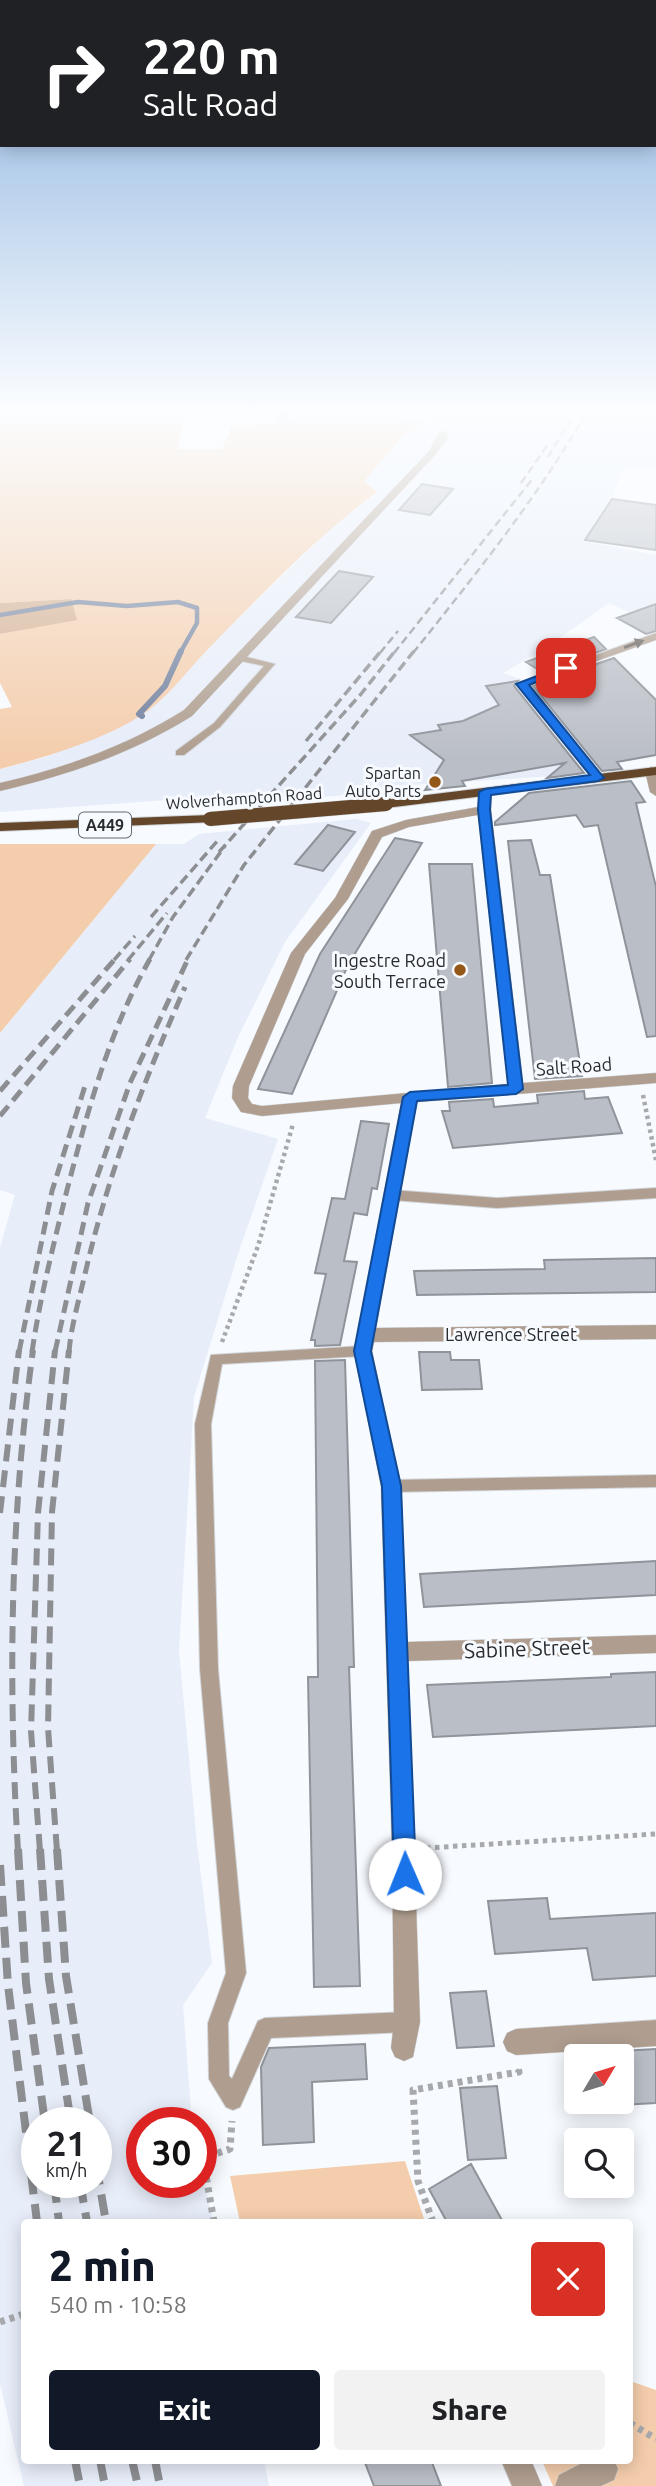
<!DOCTYPE html>
<meta charset="utf-8">
<style>
body{margin:0;font-family:Ubuntu,sans-serif;background:#f2f2f2;color:#202124;height:100vh;display:flex;flex-direction:column;font-size:26px;white-space:nowrap}
*{box-sizing:border-box;margin:0}
p{font-size:23px;color:#757577}
.icon{flex:none;width:38px;height:38px;fill:none;stroke:currentColor;stroke-width:2;stroke-linecap:round;stroke-linejoin:round}
.map{position:relative;flex:1;overflow:hidden}
.drawer{position:absolute;left:21px;top:2219px;width:612px;height:245px;display:flex;flex-direction:column;background:#fff;border-radius:7px;box-shadow:0 4px 18px #0003}
.drawer>*{flex:none}
.hud{position:absolute;left:0px;top:0px;width:656px;height:147px;box-shadow:0 4px 18px #0003;background:#202124;color:#fff;overflow:hidden}
.needle{width:46px;rotate:52deg}
.buttons{position:absolute;left:564px;top:2044px;display:grid;gap:14px}
.buttons a{display:grid;place-items:center;width:70px;height:70px;border-radius:7px;background:#fff;box-shadow:0 4px 18px #0003;font-size:35px}
.speed{position:absolute;left:21px;top:2107px;display:flex;gap:14px;font-size:35px;font-weight:700;text-align:center}
.speed>*{display:grid;place-content:center;width:91px;height:91px;border-radius:50%;background:#fff;box-shadow:0 4px 18px #0003;line-height:1}
.speed small{font-size:18px;font-weight:400}
.speed .limit{border:10px solid #d22;background:#fff;color:#111}
.pin{position:absolute;display:grid;place-items:center;width:60px;height:60px;color:#fff;margin:-30px;border-radius:14px;box-shadow:0 4px 10px #0006}
.me{position:absolute;width:77px;margin:-38px;rotate:359deg;stroke-linejoin:round;filter:drop-shadow(0 0 5px #0008)}
.turn{display:flex;align-items:center;gap:24px;height:147px;padding:0 28px;font-size:32px}
.turn .icon{width:91px;height:91px;stroke-width:2.5}
.turn b{display:block;font-size:49px;line-height:60px}
.round{display:grid;place-items:center;flex:none;width:74px;height:74px;border-radius:7px;background:#f2f2f2}
.summary{display:flex;align-items:center;justify-content:space-between;height:119px;padding:0 28px}
h1{font-size:42px;font-weight:800;line-height:52px;color:#111827}
.cta{display:flex;gap:14px;margin-top:auto;padding:14px 28px}
.cta a{flex:1;height:80px;border-radius:7px;background:#111827;color:#fff;font-size:28px;font-weight:800;line-height:80px;text-align:center}
.cta a+a{background:#f2f2f2;color:#202124}
.map>svg:first-child{display:block}
</style>
<div class="map">
<svg width="656" height="2486" viewBox="0 0 656 2486">
<rect width="100%" height="100%" fill="#f7faff"/>
<path fill="#e7edf9" fill-rule="evenodd" d="M 450,410 L 656,410 L 656,469 L 624,467 L 610,501 L 583,541 L 656,555 L 656,625 L 609,603 L 541,651 L 503,673 L 533,684 L 607,770 L 572,775 L 394,786 L 392,791 L 219,806 L 209,797 L 0,812 L 0,769 L 46,757 L 108,731 L 147,711 L 175,686 L 213,643 L 341,519 L 377,493 L 364,481 L 404,435 Z
M 356,819 L 371,823 L 285,942 L 239,1035 L 205,1118 L 278,1139 L 237,1257 L 194,1397 L 179,1651 L 197,1844 L 212,1963 L 183,2005 L 192,2123 L 142,2123 L 142,2182 L 201,2182 L 201,2168 L 213,2222 L 24,2222 L 24,2460 L 264,2461 L 269,2486 L 24,2486 L 0,2384 L 0,1247 L 15,1195 L 0,1190 L 0,1033 L 156,844 L 184,844 L 199,834 ZM 37,2123 L 96,2123 L 96,2182 L 37,2182 Z"/>
<path fill="#f4cdac" d="M 0,410 L 186,410 L 177,449 L 222,449 L 231,427 L 278,422 L 316,411 L 395,415 L 424,422 L 404,435 L 364,481 L 377,492 C 319,535 267,589 216,641 C 193,663 175,690 149,710 C 111,738 46,757 0,769 L 0,709 L 12,707 L 0,683 L 0,634 L 76,619 L 70,599 L 0,603 Z
M 0,844 L 156,844 L 0,1033 Z
M 405,2161 L 425,2222 L 240,2222 L 230,2176 Z
M 630,2381 L 656,2390 L 656,2486 L 553,2486 L 542,2461 L 630,2460 Z"/>
<path fill="#d2ac8b" d="M 71,599 L 77,620 L 0,634 L 0,603 Z"/>
<g fill="none" stroke-linecap="round" stroke-linejoin="round">
<path stroke="#71809d" stroke-width="4.5" d="M 0,615 L 78,602 L 127,606 L 178,602 L 197,608 L 197,623 L 180,653"/>
<path stroke="#71809d" stroke-width="6" d="M 142,716 L 139,714 L 165,686 L 181,651"/>
</g>
<path fill="#babec6" stroke="#8f939a" stroke-width="2" d="M 422,484 L 453,489 L 430,515 L 399,510 Z
M 612,499 L 656,505 L 656,550 L 585,540 Z
M 339,571 L 373,577 L 331,623 L 296,617 Z
M 656,604 L 656,631 L 646,634 L 617,618 Z
M 594,637 L 606,649 L 542,672 L 526,662 Z
M 614,658 L 656,700 L 656,755 L 617,762 L 622,769 L 602,771 L 533,686 Z
M 518,681 L 514,686 L 584,773 L 547,778 L 565,763 L 462,781 L 465,786 L 425,790 L 444,760 L 410,735 L 441,730 L 438,725 L 463,721 L 499,705 L 486,686 Z
M 631,781 L 645,802 L 636,803 L 656,887 L 656,1036 L 647,1037 L 598,825 L 584,827 L 576,815 L 495,825 L 495,822 L 529,793 Z
M 328,825 L 355,832 L 323,871 L 295,864 Z
M 395,838 L 422,843 L 348,965 L 292,1094 L 258,1089 L 320,954 Z
M 531,840 L 540,875 L 550,875 L 582,1076 L 535,1079 L 508,841 Z
M 429,864 L 472,864 L 492,1083 L 448,1087 Z
M 584,1091 L 585,1099 L 608,1097 L 622,1133 L 453,1148 L 442,1111 L 450,1111 L 449,1102 L 493,1099 L 494,1107 L 538,1103 L 537,1095 Z
M 361,1121 L 389,1124 L 377,1189 L 372,1188 L 367,1215 L 354,1213 L 344,1261 L 357,1262 L 340,1345 L 315,1346 L 315,1340 L 311,1340 L 326,1274 L 315,1273 L 332,1198 L 345,1199 Z
M 656,1258 L 656,1292 L 417,1295 L 414,1271 L 545,1269 L 544,1260 Z
M 419,1352 L 450,1352 L 451,1360 L 479,1360 L 482,1389 L 422,1390 Z
M 345,1360 L 354,1667 L 349,1667 L 360,1986 L 314,1987 L 308,1677 L 318,1677 L 315,1361 Z
M 656,1561 L 656,1595 L 424,1607 L 420,1574 Z
M 656,1672 L 656,1726 L 433,1737 L 427,1685 L 611,1677 L 611,1674 Z
M 547,1898 L 550,1919 L 656,1913 L 656,1976 L 593,1980 L 587,1948 L 495,1954 L 488,1901 Z
M 486,1991 L 494,2046 L 457,2048 L 450,1993 Z
M 365,2044 L 367,2079 L 312,2082 L 314,2142 L 263,2145 L 261,2067 L 269,2048 Z
M 656,2049 L 656,2103 L 621,2105 L 621,2051 Z
M 497,2086 L 506,2158 L 468,2160 L 460,2088 Z
M 471,2164 L 503,2222 L 447,2222 L 429,2189 Z
M 364,2460 L 431,2460 L 441,2486 L 374,2486 Z"/>
<g fill="none" stroke-linecap="round" stroke-linejoin="round">
<g stroke="#d2d5d9" stroke-width="2">
<path id="service" d="M 289,410 L 298,410 L 281,420 L 274,418 Z
M 239,655 L 275,664 L 220,727 L 184,755 L 176,755 L 176,751 L 214,723 L 264,666 L 236,660 L 236,656 Z
M 656,1188 L 656,1198 L 497,1208 L 392,1200 L 385,1195 L 392,1190 L 497,1198 Z
M 363,1346 L 368,1347 L 370,1351 L 368,1355 L 363,1356 L 222,1364 L 211,1424 L 218,1669 L 246,1973 L 228,2023 L 229,2076 L 232,2079 L 258,2021 L 265,2018 L 407,2012 L 414,2015 L 417,2022 L 414,2029 L 407,2032 L 271,2038 L 240,2107 L 233,2110 L 226,2107 L 209,2079 L 208,2023 L 226,1973 L 200,1669 L 195,1424 L 211,1355 Z
M 656,1475 L 656,1487 L 391,1492 L 385,1490 L 383,1486 L 385,1482 L 391,1480 Z"/>
</g>
<g stroke="#d2d5d9" stroke-width="1">
<path id="minor" d="M 440,431 L 448,433 L 446,441 L 435,455 L 192,716 C 133,753 68,775 0,791 L 0,783 C 65,768 127,746 184,710 L 429,451 Z
M 656,633 L 656,640 L 529,685 L 604,777 L 598,781 L 593,780 L 516,684 Z
M 651,767 L 656,769 L 656,796 L 650,792 L 645,771 Z
M 485,788 L 491,792 L 491,810 L 523,1083 L 656,1073 L 656,1083 L 417,1102 L 376,1328 L 656,1325 L 656,1339 L 374,1342 L 372,1351 L 401,1486 L 407,1642 L 656,1635 L 656,1653 L 408,1661 L 420,2022 L 413,2057 L 404,2061 L 395,2057 L 391,2048 L 394,2022 L 392,1849 L 381,1486 L 354,1351 L 401,1103 L 262,1116 L 241,1112 L 232,1098 L 233,1086 L 291,953 L 335,898 L 372,831 L 406,820 L 478,807 L 479,792 ZM 478,815 L 508,1084 L 262,1106 L 252,1104 L 248,1098 L 249,1086 L 305,954 L 348,899 L 382,837 L 409,827 Z
M 656,2020 L 656,2046 L 516,2055 L 507,2051 L 503,2042 L 507,2033 L 516,2029 Z
M 501,2460 L 531,2460 L 542,2486 L 512,2486 Z
M 588,2460 L 614,2460 L 618,2469 L 614,2480 L 601,2486 L 555,2486 L 559,2475 Z"/>
</g>
<g stroke="#d2d5d9" stroke-width="2">
<path id="trunk" d="M 656,767 L 656,775 L 386,808 L 379,804 L 386,800 Z
M 210,815 L 215,816 L 217,819 L 215,822 L 0,831 L 0,823 Z"/>
</g>
<path stroke="#a7a9ad" stroke-width="4.5" stroke-dasharray="3.5 3.5" stroke-linecap="butt" d="M 643,1095 L 656,1160
M 222,1342 L 258,1246 L 293,1124"/>
<path stroke="#a7a9ad" stroke-width="5" stroke-dasharray="4.5 4.5" stroke-linecap="butt" d="M 426,1848 L 656,1834"/>
<path stroke="#a7a9ad" stroke-width="7" stroke-dasharray="5 5" stroke-linecap="butt" d="M 214,2222 L 203,2158 L 230,2149 L 232,2121
M 433,2222 L 418,2181 L 413,2090 L 519,2072 L 518,2067
M 0,2322 L 24,2314
M 630,2423 L 656,2439"/>
<use href="#service" fill="#af9e8f" fill-rule="evenodd"/>
<use href="#minor" fill="#af9e8f" fill-rule="evenodd"/>
<use href="#trunk" fill="#64462a" fill-rule="evenodd"/>
<path stroke="#8c8e92" stroke-width="2.5" stroke-dasharray="8 4.5" stroke-linecap="butt" d="M 548,457 L 576,410
M 521,483 L 549,443
M 380,653 L 398,631
M 394,653 L 534,477
M 413,653 C 475,575 538,497 588,410"/>
<path stroke="#8c8e92" stroke-width="3.5" stroke-dasharray="10 5" stroke-linecap="butt" d="M 306,741 L 381,651
M 219,852 L 361,694 L 395,651
M 151,917 L 220,838
M 114,960 L 135,936
M 128,960 L 167,913
M 149,960 L 173,917 L 225,846
M 186,960 L 244,865 L 414,651"/>
<path stroke="#8c8e92" stroke-width="5" stroke-dasharray="13 7" stroke-linecap="butt" d="M 0,1091 L 115,959
M 0,1116 L 130,959
M 19,1352 L 52,1191 L 85,1086
M 32,1352 C 40,1297 54,1243 67,1190 C 88,1110 109,1031 150,959
M 55,1352 L 88,1203 L 130,1083 L 188,959
M 69,1352 C 71,1326 79,1300 85,1274 C 108,1174 144,1081 185,987"/>
<path stroke="#8c8e92" stroke-width="6" stroke-dasharray="17 9" stroke-linecap="butt" d="M 0,1513 L 19,1350
M 18,1851 C 8,1684 10,1517 33,1350
M 40,1851 L 31,1731 L 38,1513 L 55,1350
M 57,1851 L 48,1728 L 52,1512 L 69,1350"/>
<path stroke="#8c8e92" stroke-width="8" stroke-dasharray="21 10" stroke-linecap="butt" d="M 18,1849 L 26,1983 L 45,2123
M 40,1849 L 49,1979 L 71,2123
M 57,1849 L 66,1976 L 90,2123
M 0,1865 L 8,1985 L 37,2222
M 96,2164 L 106,2222
M 54,2182 L 59,2222
M 80,2182 L 87,2222
M 75,2460 L 80,2486
M 100,2460 L 105,2486
M 132,2460 L 138,2486
M 155,2460 L 160,2486"/>
<g stroke="#d2d5d9" stroke-width="15" stroke-linecap="butt">
<path id="trunk-bridge" d="M 210,819 L 386,804"/>
</g>
<use href="#trunk-bridge" stroke="#64462a" stroke-width="14"/>
</g>
<defs><path id="oneway-solid" d="M-6-.8H1V-3.2L6.5 0L1 3.2V.8H-6Z" transform="scale(1.75)"/></defs>
<use fill="#5f5955" href="#oneway-solid" transform="translate(634 644) rotate(-20)"/>
<linearGradient id="sky" x2="0" y2="1"><stop stop-color="#85aedd"/><stop offset="0.54" stop-color="#fbfdff"/><stop offset="1" stop-color="#fbfdff" stop-opacity="0"/></linearGradient>
<rect width="656" height="758" fill="url(#sky)"/>
<path fill="#1a73e8" stroke="#114b97" stroke-width="2" d="M 563,666 L 572,668 L 529,685 L 604,778 L 598,781 L 491,795 L 490,810 L 523,1089 L 516,1094 L 417,1101 L 371,1351 L 401,1486 L 416,1874 L 412,1881 L 405,1884 L 397,1881 L 394,1874 L 382,1486 L 354,1351 L 403,1097 L 410,1092 L 508,1085 L 478,810 L 479,792 L 485,789 L 590,775 L 516,684 Z"/>
<g fill="#935817" stroke="#f7faff" stroke-width="2.5">
<circle cx="435" cy="782" r="7"/>
<circle cx="460" cy="970" r="7"/>
</g>
<g text-anchor="middle" dominant-baseline="central" stroke-width="6" stroke-linejoin="round" paint-order="stroke">
<g font-size="16" fill="#292b2e" stroke="#f7faff" text-anchor="end">
<text x="421" y="773">Spartan<tspan x="421" dy="18">Auto Parts</tspan></text>
</g>
<g font-size="16" fill="#292b2e" stroke="#f7faff">
<text transform="translate(244 798) rotate(-4)">Wolverhampton Road</text>
</g>
<rect fill="#f7faff" stroke="#67696d" stroke-width="2" x="79" y="812.5" width="52" height="25" rx="5"/>
<g font-size="16" font-weight="bold" fill="#292b2e">
<text x="105" y="825">A449</text>
</g>
<g font-size="18" fill="#292b2e" stroke="#f7faff" text-anchor="end">
<text x="446" y="960">Ingestre Road<tspan x="446" dy="21">South Terrace</tspan></text>
</g>
<g font-size="18" fill="#292b2e" stroke="#f7faff">
<text transform="translate(574 1066) rotate(-4)">Salt Road</text>
<text x="511" y="1334">Lawrence Street</text>
</g>
<g font-size="21" fill="#292b2e" stroke="#f7faff">
<text transform="translate(527 1648) rotate(-2)">Sabine Street</text>
</g>
</g>
</svg>
<div class="buttons">
<a><svg class="needle" viewBox="-14 -14 28 28"><path d="M0-13l5 13h-10z" fill="#e53935"/><path d="M0 13l5-13h-10z" fill="#757577"/></svg></a>
<a><svg class="icon" aria-label="search" viewBox="0 0 24 24"><circle cx="10" cy="10" r="6"/><path d="M15 15l6 6"/></svg></a>
</div>
<div class="speed"><div>21<small>km/h</small></div><div class="limit">30</div></div>
<div class="pin" style="left:566px;top:668px;background:#d93025"><svg class="icon" aria-label="arrive" viewBox="0 0 24 24"><path d="M6 21V4h12l-3 4 3 4H6"/></svg></div>
<svg class="me" style="left:405px;top:1874px" viewBox="-20 -20 40 40"><circle r="19" fill="#fff"/><path d="M0-13L10 11 0 6-10 11z" fill="#1a73e8"/></svg>
<div class="hud">
<div class="turn"><svg class="icon" aria-label="right" viewBox="0 0 24 24"><path d="M7 20v-9h11M14 6l5 5-5 5"/></svg><div><b>220 m</b>Salt Road</div></div>
</div>
<section class="drawer">
<div class="summary"><div><h1>2 min</h1><p>540 m · 10:58</p></div><a class="round" style="background:#d93025;color:#fff"><svg class="icon" aria-label="close" viewBox="0 0 24 24"><path d="M6 6l12 12M18 6L6 18"/></svg></a></div>
<div class="cta"><a>Exit</a><a>Share</a></div>
</section>
</div>
